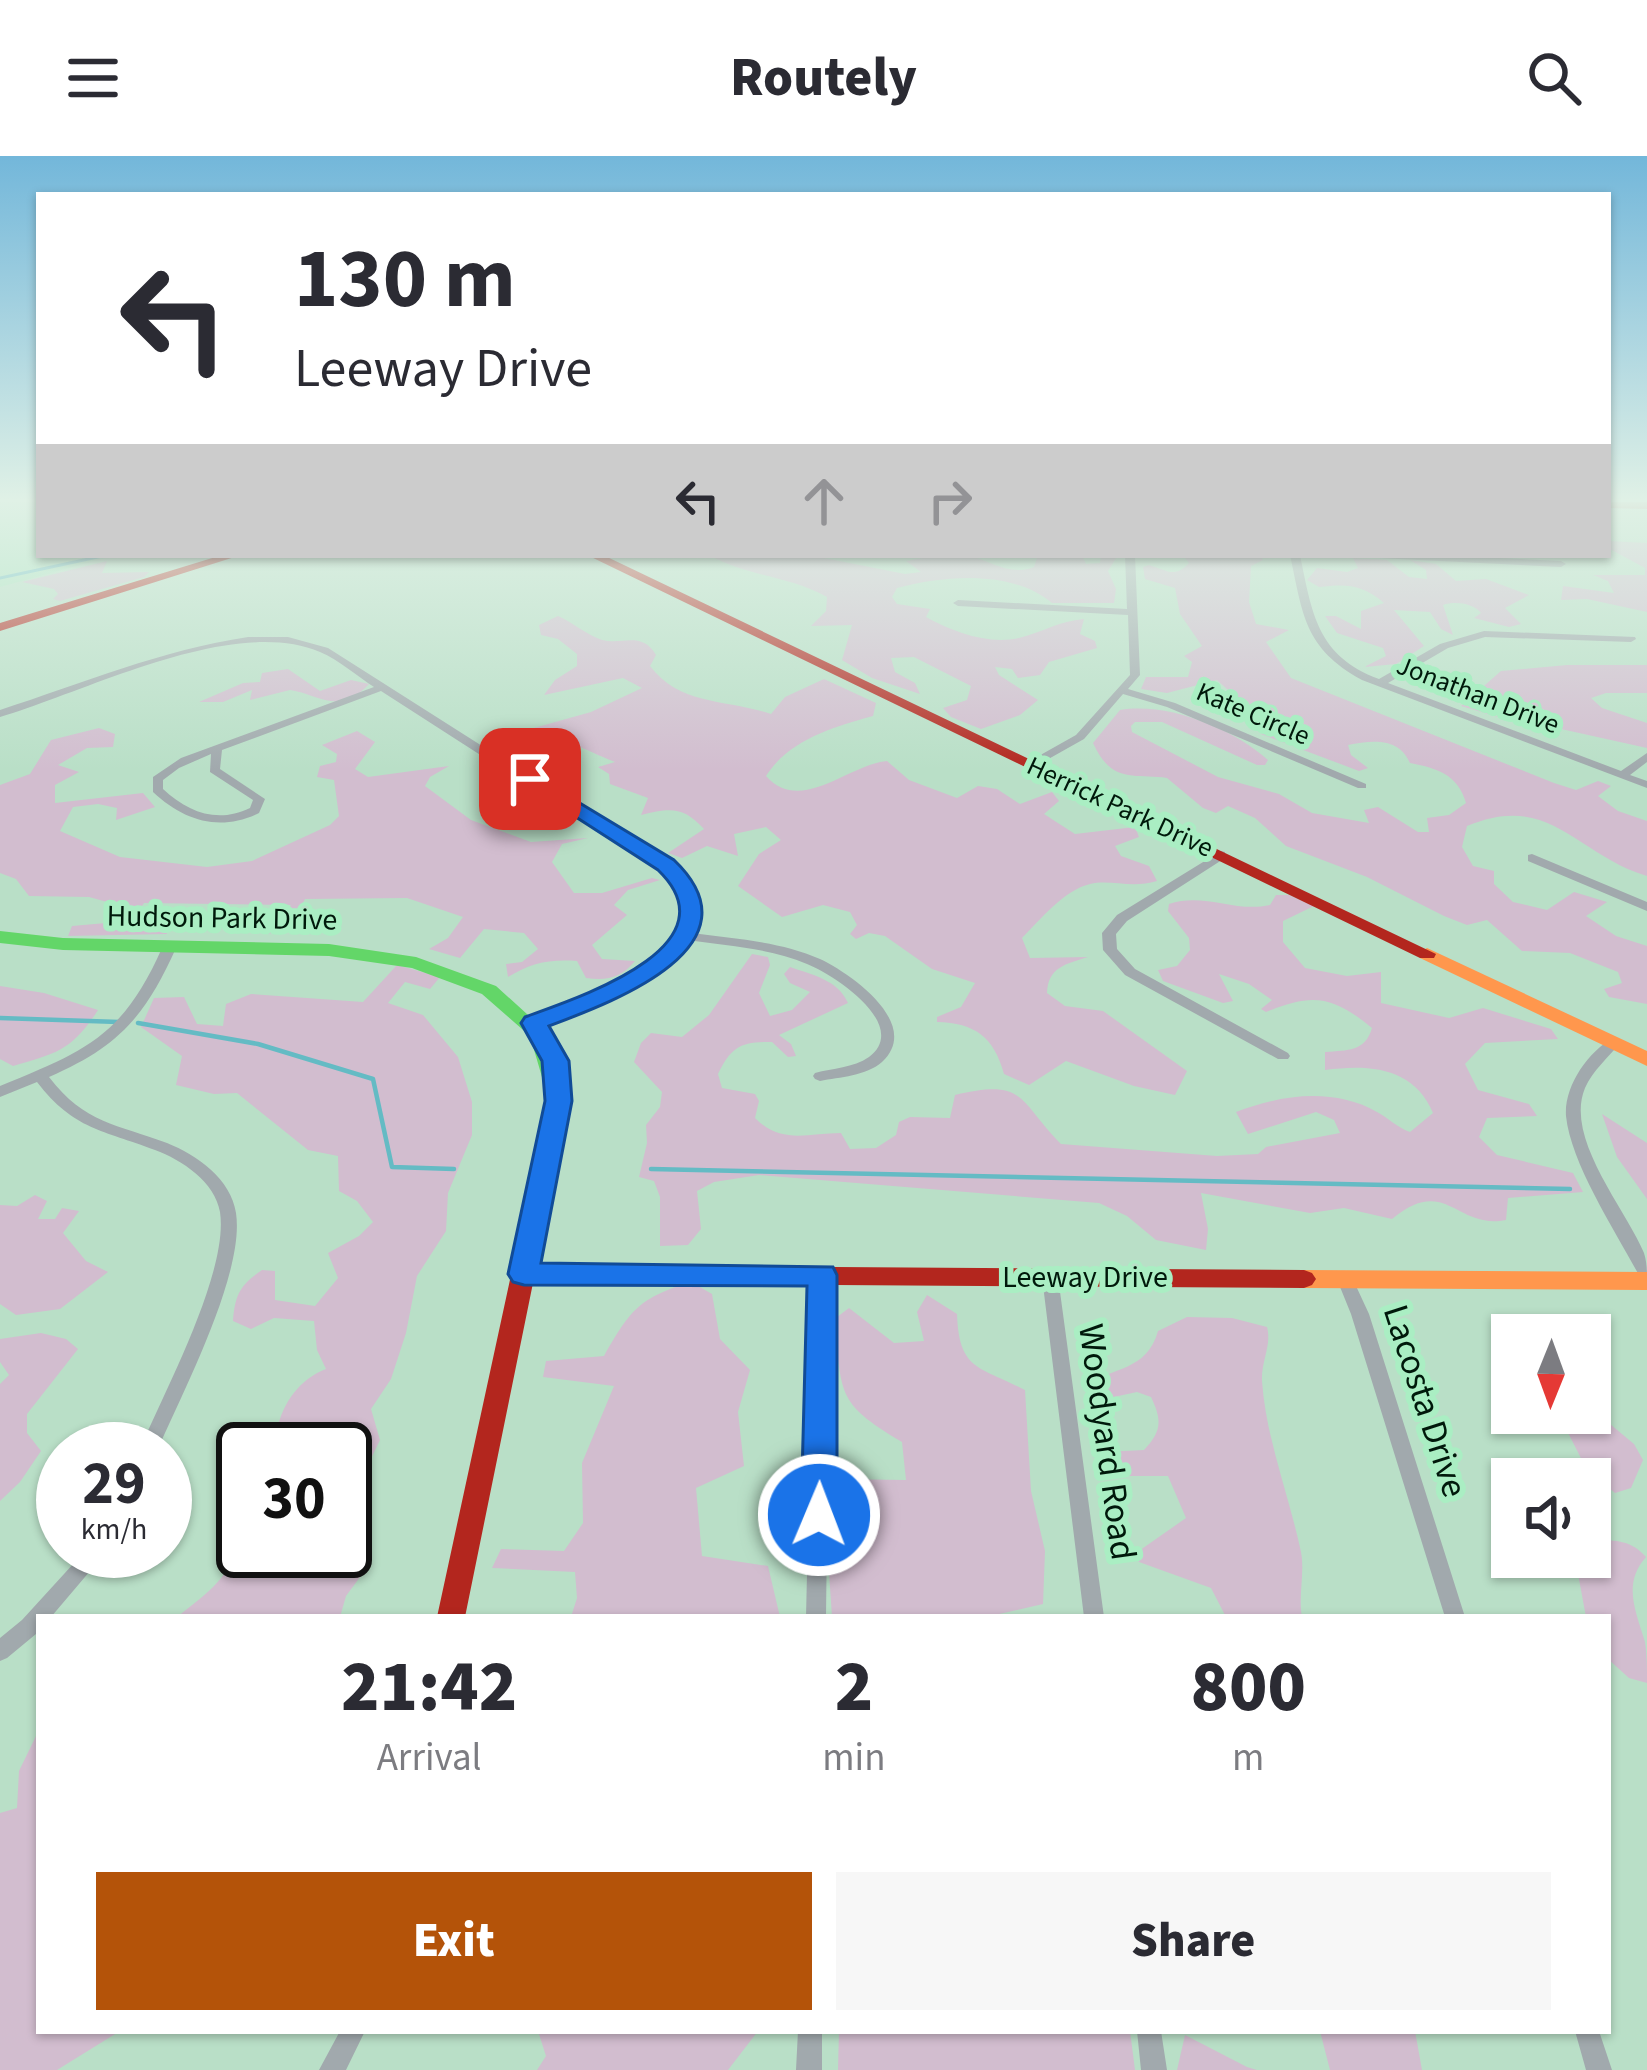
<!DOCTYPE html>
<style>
body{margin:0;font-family:"Source Sans 3",sans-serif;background:#f7f7f7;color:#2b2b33;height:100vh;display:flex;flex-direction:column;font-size:45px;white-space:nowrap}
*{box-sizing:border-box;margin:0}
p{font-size:39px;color:#7c7c81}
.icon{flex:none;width:66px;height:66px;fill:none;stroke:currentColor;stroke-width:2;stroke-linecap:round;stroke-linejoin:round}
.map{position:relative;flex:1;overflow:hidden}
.drawer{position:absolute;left:36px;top:1458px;width:1575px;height:420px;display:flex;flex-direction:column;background:#fff;border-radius:0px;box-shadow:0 3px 9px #0004}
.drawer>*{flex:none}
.hud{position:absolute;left:36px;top:36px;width:1575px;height:366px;border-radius:0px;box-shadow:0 3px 9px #0004;background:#fff;color:#2b2b33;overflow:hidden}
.needle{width:78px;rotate:181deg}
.buttons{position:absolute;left:1491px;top:1158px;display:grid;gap:24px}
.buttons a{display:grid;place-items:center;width:120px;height:120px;border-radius:0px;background:#fff;box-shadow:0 3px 9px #0004;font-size:60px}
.speed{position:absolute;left:36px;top:1266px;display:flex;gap:24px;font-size:60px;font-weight:700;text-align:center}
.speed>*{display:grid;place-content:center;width:156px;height:156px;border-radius:50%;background:#fff;box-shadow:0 3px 9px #0004;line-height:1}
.speed small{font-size:30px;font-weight:400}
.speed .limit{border:6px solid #111;border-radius:18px;background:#fff;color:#111}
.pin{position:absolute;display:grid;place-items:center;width:102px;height:102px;color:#fff;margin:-51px;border-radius:24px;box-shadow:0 6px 18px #0006}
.me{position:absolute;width:132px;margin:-66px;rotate:1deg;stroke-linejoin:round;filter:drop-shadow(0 0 9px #0008)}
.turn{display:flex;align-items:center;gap:42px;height:252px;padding:0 60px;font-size:54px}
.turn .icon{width:156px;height:156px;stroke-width:2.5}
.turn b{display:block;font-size:84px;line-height:102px}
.lanes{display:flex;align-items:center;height:114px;padding:0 60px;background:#0003;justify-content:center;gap:60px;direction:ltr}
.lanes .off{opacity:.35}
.eta{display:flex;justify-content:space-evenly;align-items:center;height:204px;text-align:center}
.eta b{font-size:72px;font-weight:800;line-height:84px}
.primary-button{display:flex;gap:24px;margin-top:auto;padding:24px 60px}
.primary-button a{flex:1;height:138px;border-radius:0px;background:#b45309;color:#fff;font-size:48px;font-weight:800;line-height:138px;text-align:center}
.primary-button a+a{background:#f7f7f7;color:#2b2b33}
header{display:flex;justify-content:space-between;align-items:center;height:156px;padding:0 60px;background:#fff;font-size:54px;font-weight:800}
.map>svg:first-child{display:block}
</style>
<header><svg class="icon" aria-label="menu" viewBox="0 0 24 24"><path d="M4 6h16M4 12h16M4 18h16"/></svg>Routely<svg class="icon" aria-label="search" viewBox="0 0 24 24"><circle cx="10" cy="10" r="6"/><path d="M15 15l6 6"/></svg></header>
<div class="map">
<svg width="1647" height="1914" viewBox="0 0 1647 1914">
<rect width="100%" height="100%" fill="#b9dfc7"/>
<path fill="#a9e4bf" d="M 0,346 L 39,346 L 39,399 L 116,399 L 0,431 Z"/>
<path fill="#d2bdcf" d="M 1608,385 L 1647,387 L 1647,456 L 1587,443 L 1561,444 L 1563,430 L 1614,437 L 1608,425 L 1593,419 L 1645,419 L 1645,412 L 1608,392 Z
M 709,399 L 809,399 L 905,418 L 921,416 L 906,405 C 926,402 947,395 967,399 C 990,404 1010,421 1034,411 L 1038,399 L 1082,399 L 1086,408 L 1100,407 L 1101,399 L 1118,399 L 1108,415 L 1116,433 L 1114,447 L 1052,447 C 1012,414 946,419 897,432 L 892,441 L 897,448 L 930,453 L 926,461 C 953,476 989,489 1019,482 C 1043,476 1059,465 1084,463 L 1080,478 L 1095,485 L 1097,492 L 1049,506 L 1040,519 L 1018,522 L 1012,513 L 995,511 L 999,519 L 1038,544 L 1020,559 L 981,573 L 951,561 L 943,552 L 967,544 L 971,530 L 914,501 L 891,502 L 895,516 L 915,527 L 920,538 L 872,522 L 842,504 L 852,469 L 811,470 L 826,455 L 827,441 C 788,419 748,421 709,399 Z
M 1183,399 L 1261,399 L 1263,404 L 1251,410 L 1249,446 L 1256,468 L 1289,474 L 1266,486 L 1291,522 L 1554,627 L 1576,634 L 1598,625 L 1611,630 L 1598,640 L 1618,655 L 1647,665 L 1647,720 C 1575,698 1550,635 1467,670 L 1462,691 L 1473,710 L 1494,715 L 1494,728 L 1513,746 L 1547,754 L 1574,736 L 1607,746 L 1586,760 L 1616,780 L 1647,790 L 1647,848 L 1609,841 L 1604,833 L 1622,827 L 1618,816 L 1570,797 L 1522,795 L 1487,764 L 1467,769 L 1444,760 L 1367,721 L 1286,690 L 1255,662 L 1228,650 L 1216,657 L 1203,652 L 1167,622 C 1135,617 1112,629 1093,587 L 1120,554 C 1168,546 1232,572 1268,604 L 1265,609 L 1257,609 L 1162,566 L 1135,566 L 1131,570 L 1132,576 L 1218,621 L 1279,638 L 1312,657 L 1369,667 L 1364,654 L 1378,651 L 1418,676 L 1429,676 L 1427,662 L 1449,659 L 1466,647 C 1458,618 1436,612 1410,607 C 1399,581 1372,584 1348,589 L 1351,599 L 1368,612 L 1359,615 L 1261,578 L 1275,564 L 1240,545 L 1217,524 L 1167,537 L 1141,533 L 1146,521 L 1188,521 L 1192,506 L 1184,500 L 1202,490 L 1180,458 L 1175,432 L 1145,423 L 1143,411 L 1149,409 C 1166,414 1175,423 1189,407 Z
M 1353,402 L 1387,404 L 1409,421 L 1427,423 L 1426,414 L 1410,404 L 1436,408 L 1456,425 L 1486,423 L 1529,439 L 1505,452 L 1521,468 L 1509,471 L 1474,462 L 1481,457 C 1473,447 1455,445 1443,449 L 1453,479 L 1441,473 L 1430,456 L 1394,454 L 1424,490 L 1396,508 L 1364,511 L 1386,500 L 1383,492 L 1337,477 L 1325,460 L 1336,460 L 1361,473 L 1361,455 L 1384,447 C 1362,428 1346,428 1319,431 L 1307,424 L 1317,412 L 1347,416 L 1358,412 Z
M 107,405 L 102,417 L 149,416 L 144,421 L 60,445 L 53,443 L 58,438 L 54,433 L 22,426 Z
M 558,460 C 572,466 587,479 602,484 C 623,489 642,475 656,499 L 650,510 C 680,550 727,543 771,558 L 785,541 L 824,523 L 876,547 L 873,560 C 833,571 789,584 766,620 C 801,659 847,609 887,605 L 909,624 L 957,642 L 978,630 L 997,633 L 1020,648 L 1052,636 L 1059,645 L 1044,658 L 1075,678 L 1135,671 L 1139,681 L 1115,690 L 1121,700 L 1149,710 L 1157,725 C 1131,733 1111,723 1090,728 C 1064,734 1040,764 1022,782 L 1030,802 L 1088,801 C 1066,808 1048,811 1047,837 L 1065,850 L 1103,855 L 1187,915 L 1175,939 L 1134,930 L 1066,905 L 1029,929 L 1004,918 C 994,881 975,867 937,866 L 937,861 L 961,851 L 975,827 L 932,813 L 885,780 L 869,777 L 856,783 L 850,778 L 857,769 L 850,756 L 823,749 L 782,761 L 738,730 L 759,698 L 781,684 L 766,671 L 734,678 L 738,700 L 707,690 L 682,702 L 668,697 L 704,673 C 683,650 670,652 641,659 L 648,642 L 610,628 L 609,618 L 598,611 L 615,606 C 564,586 548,567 493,592 L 487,585 L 591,556 L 642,532 L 623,522 L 544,539 L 555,524 L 577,510 L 577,498 L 558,483 L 541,479 L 539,469 Z
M 1567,509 L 1647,509 L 1647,537 L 1606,537 L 1591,542 L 1602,552 L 1647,567 L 1647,592 L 1552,571 L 1554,559 C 1531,545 1509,544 1484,552 L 1498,561 L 1461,550 L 1501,515 Z
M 288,513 L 320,535 L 351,524 L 369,528 C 339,561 319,538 290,534 L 250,544 L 252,534 L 223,546 L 199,546 L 243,527 L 260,526 L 262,517 Z
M 99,572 L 115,578 L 113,591 L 87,592 L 58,609 L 79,616 L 55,629 L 55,647 L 143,637 L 155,651 L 116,664 L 117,652 L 98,648 L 73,651 L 60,675 L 120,701 L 207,711 L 252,705 L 330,669 L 339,660 L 334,624 L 317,621 L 320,610 L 336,606 L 337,598 L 322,589 L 357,575 L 375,586 L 355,613 L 368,621 L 449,610 L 430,621 L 425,630 L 471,664 L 531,686 L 588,682 L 562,688 L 552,706 L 574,737 L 602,737 L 652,722 L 660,724 L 628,734 L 614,749 L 627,759 L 592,789 L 602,803 L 635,805 C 621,822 607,825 586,822 L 577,805 C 549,803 531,807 508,821 L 506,808 L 522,806 L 538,793 L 524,777 L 484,773 L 460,802 L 429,793 L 448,782 L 463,761 L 407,742 L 305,743 L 289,772 L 268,778 L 291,749 L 144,747 L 132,765 L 163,766 L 167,778 L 68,780 L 72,770 L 106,767 L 118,749 L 89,741 L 29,740 L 16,723 L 0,717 L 0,629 L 30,618 L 51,584 Z
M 1276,739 L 1289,739 L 1314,750 L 1283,765 L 1283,786 L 1305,812 L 1347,820 L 1381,816 L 1381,847 L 1449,862 L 1483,852 L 1551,873 L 1558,883 L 1485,887 L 1465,908 L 1478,934 L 1529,948 L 1537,960 L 1487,962 L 1479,981 L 1497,999 L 1573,1017 L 1583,1036 L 1508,1042 L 1506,1064 C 1456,1074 1446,1018 1392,1063 L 1344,1052 L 1310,1057 L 1201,1037 L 1208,1073 L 1206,1094 L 1156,1084 L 1127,1060 L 1099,1047 L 759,1019 L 714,1026 L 697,1035 L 701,1073 L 688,1089 L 660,1090 L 660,1041 L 654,1025 L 639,1021 L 647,987 L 646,969 L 660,951 L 662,936 L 634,906 L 641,887 L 651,877 L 682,881 L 709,859 L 752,798 L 768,801 L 770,809 L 759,837 L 770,860 L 792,854 L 810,836 L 790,827 L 784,818 L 790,811 C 813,819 838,824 848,847 L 779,879 L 791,888 L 796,900 L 788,901 L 772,886 C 741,885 731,891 718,918 L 722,932 L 755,938 L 759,945 L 755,962 C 781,989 808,977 841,977 L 850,993 L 876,992 L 896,979 L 899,966 L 910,961 L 950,962 L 955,939 C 1027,922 1018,945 1061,988 L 1217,1000 L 1258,998 L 1266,991 L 1340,977 L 1334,964 L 1316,956 L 1248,978 L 1236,956 C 1280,939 1333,931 1377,956 C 1389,962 1396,971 1410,976 L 1433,957 C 1414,911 1369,908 1325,914 L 1325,896 C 1348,894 1365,896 1372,872 C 1332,839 1312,837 1266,856 L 1261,853 L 1272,844 L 1249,828 L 1219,818 L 1233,845 L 1223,847 L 1163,825 L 1158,814 L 1177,810 L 1190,794 L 1189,782 L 1168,755 L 1169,748 C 1204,736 1235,757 1270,749 Z
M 397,809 L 440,821 L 430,833 L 405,826 L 388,847 L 423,859 L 458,901 L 472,946 L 472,979 L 448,1037 L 446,1075 L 417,1120 L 406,1177 L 391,1223 L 371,1253 L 380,1284 L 363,1319 L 345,1382 L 345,1293 L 306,1293 L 277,1274 C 283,1246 300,1223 326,1213 L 317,1194 L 314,1165 L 274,1162 L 251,1173 L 233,1165 C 235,1139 240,1129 262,1114 L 275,1115 L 275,1144 L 315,1150 L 338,1122 L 328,1097 L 359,1080 L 373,1066 L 357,1045 L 339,1035 L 338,1000 L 308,994 L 237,937 L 214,938 L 176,929 L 182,900 L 141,871 L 154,842 L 184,841 L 197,868 L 223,870 L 226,848 L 251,838 L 363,846 Z
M 0,830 L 44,837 L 98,854 C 72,894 58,897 13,910 L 0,903 Z
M 1602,958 L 1647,987 L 1647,1043 L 1617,1001 Z
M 35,1039 L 47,1045 L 38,1063 L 55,1063 L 62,1052 L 79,1055 L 63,1077 L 86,1105 L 108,1116 L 60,1153 L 16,1159 L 0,1148 L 0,1049 L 17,1050 Z
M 691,1126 L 712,1138 L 720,1183 L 750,1214 L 738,1256 L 744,1310 L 696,1332 L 702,1400 L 768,1410 L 780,1461 L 571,1461 L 577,1442 L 575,1416 L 492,1412 L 501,1393 L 564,1395 L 583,1367 L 582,1307 L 614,1230 L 543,1221 L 546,1205 L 604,1200 C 631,1153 639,1142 691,1126 Z
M 927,1139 L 957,1158 C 959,1215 979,1210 1025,1234 L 1031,1335 L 1045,1395 L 1043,1448 L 986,1461 L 832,1461 L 826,1371 L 835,1323 L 906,1324 L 902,1286 C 833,1245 844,1238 833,1164 L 849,1152 L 894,1187 L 924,1185 L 917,1156 Z
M 1187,1161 L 1232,1162 L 1267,1171 C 1272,1189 1261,1205 1262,1225 C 1266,1283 1289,1339 1301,1396 C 1305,1417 1298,1440 1302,1461 L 1226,1461 L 1211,1432 L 1139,1406 L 1136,1397 L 1186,1362 L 1168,1320 L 1125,1320 L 1101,1307 L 1105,1296 L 1144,1294 C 1162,1275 1162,1264 1151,1241 L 1137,1236 L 1095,1245 L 1083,1230 C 1113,1211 1147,1215 1158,1175 Z
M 41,1177 L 66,1183 L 78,1193 L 27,1258 L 27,1277 L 41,1295 L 20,1326 L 0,1345 L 0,1228 L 9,1219 L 0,1206 L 0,1183 Z
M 1590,1207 L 1607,1240 L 1598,1258 L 1634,1288 L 1643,1304 L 1631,1332 L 1615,1337 L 1587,1314 L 1558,1257 L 1590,1257 Z
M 243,1319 L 243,1395 L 345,1395 L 345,1389 L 366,1413 L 346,1440 L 340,1461 L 177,1461 C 220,1428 254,1403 222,1348 L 231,1327 Z
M 1590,1384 C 1612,1384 1631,1383 1646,1401 C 1622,1428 1636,1455 1645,1486 C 1647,1499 1647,1513 1647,1527 L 1629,1522 L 1608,1503 L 1608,1461 L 1586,1461 L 1576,1407 L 1533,1407 L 1531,1401 L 1590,1401 Z
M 36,1580 L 39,1875 L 120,1875 L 57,1914 L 0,1914 L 0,1657 L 17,1652 L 19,1615 Z
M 538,1875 L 758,1875 L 728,1914 L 537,1914 L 546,1900 Z
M 839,1875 L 1130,1875 L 1135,1914 L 838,1914 Z
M 1320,1875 L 1415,1875 L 1422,1914 L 1330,1914 Z
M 1185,1879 L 1247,1911 L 1257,1914 L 1177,1914 Z"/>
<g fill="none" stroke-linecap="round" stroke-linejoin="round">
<path stroke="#64bbc4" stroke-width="3" d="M 0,422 L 107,399"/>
<path stroke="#64bbc4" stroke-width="4.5" d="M 0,862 L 119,866
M 138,867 L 258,888 L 373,923 L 392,1011 L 454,1013
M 651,1013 L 1570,1033"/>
<path fill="#a1a9ad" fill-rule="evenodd" d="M 1125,399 L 1135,399 L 1140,519 L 1128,533 L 1175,547 L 1366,628 L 1366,632 L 1358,632 L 1167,551 L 1123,538 L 1084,583 L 1036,610 L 1028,610 L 1028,606 L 1076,579 L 1130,519 L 1128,459 L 958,450 L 953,447 L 958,444 L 1127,453 Z
M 1290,399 L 1300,399 C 1312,457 1317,500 1379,523 L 1440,488 L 1484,475 L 1635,481 L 1636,483 L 1631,486 L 1485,481 L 1448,492 L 1388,527 L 1621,615 L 1647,597 L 1647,606 L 1630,619 L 1647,625 L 1647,632 L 1362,524 C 1304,492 1303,459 1290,399 Z
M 1373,399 L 1434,399 L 1561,405 L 1566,408 L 1561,411 L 1378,402 Z
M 248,481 L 288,481 L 328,492 L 683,718 L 695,752 L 692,777 C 734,783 780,785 820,803 C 850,817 923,868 882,906 C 866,920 840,921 820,925 L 815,923 L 813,920 L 815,917 C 833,912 853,912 869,901 C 911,869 833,818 807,808 C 770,792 727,790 687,784 C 654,834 593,851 539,870 L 529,870 L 527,867 L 529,864 C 576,847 689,816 682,751 C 681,742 676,731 673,723 L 381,535 L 222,594 L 220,613 L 265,643 L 259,657 C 220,676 184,665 153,636 L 153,621 L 181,602 L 374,531 C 357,520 339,504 320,496 C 232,459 86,536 0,561 L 0,554 C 83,527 162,494 248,481 ZM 211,598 L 210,616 L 253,644 L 250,652 C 217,668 188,656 163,633 L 163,624 L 179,612 Z
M 1221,695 L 1225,696 L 1225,702 L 1127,765 L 1116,778 L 1117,793 L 1135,813 L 1288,897 L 1290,900 L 1288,903 L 1278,903 L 1125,819 L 1103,794 L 1102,777 L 1117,759 Z
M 1532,698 L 1647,746 L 1647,755 L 1528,705 L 1528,699 Z
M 169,788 L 176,792 C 145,861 118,891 49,921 C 85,968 117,968 167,987 C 197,999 231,1023 236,1057 C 245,1117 183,1235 158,1293 L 140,1293 C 164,1236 229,1116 220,1056 C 215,1026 182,1004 155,994 C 103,974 74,974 37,926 L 0,941 L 0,930 C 86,895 123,880 162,792 Z
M 1613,882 L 1620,887 C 1608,902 1593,914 1585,932 C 1564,982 1626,1053 1644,1097 C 1647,1106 1647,1116 1647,1125 L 1641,1123 C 1618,1079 1571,1009 1566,960 C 1564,930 1588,896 1613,882 Z
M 822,1113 L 828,1115 L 830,1119 L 826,1461 L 806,1461 L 814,1119 L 816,1115 Z
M 1050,1115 L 1056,1117 L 1058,1121 L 1104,1461 L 1084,1461 L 1042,1121 L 1044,1117 Z
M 1344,1115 L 1350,1117 L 1369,1158 L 1465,1461 L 1445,1461 L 1351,1158 L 1336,1121 L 1338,1117 Z
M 85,1395 L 107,1395 L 51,1461 L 39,1461 L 39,1474 L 36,1478 L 7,1502 L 0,1505 L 0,1482 L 22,1464 Z
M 340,1875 L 365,1875 L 346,1914 L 319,1914 Z
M 798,1875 L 822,1875 L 822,1914 L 796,1914 Z
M 1137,1875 L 1161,1875 L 1167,1914 L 1141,1914 Z
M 1575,1875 L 1599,1875 L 1612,1914 L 1586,1914 Z"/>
<path fill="#63d668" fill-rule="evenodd" d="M 0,775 L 63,782 L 329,788 L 416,801 L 496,830 L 549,878 L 569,945 L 562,985 L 551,992 L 540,985 L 549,945 L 530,880 L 482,838 L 412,812 L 329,800 L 63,794 L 0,787 Z"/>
<path fill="#ff974d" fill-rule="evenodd" d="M 1427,792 L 1647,895 L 1647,910 L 1420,802 L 1418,798 Z
M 1304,1114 L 1647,1116 L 1647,1134 L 1304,1132 L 1296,1129 L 1292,1123 L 1296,1117 Z"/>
<path fill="#b3261e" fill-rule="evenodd" d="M 1608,346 L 1647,346 L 1647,353 L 1608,352 Z
M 222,399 L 241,399 L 0,475 L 0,467 Z
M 587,399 L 603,399 L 1436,798 L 1434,802 L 1420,802 Z
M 551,978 L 562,985 L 536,1109 L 1304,1114 L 1312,1117 L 1316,1123 L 1312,1129 L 1304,1132 L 533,1127 L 465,1461 L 437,1461 L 540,985 Z"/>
</g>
<linearGradient id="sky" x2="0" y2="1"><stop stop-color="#73b7da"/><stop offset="0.56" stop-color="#e0f1e6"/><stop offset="1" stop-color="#e0f1e6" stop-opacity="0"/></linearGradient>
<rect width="1647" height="614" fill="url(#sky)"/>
<path fill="#1a73e8" stroke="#114b97" stroke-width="3" d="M 530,617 L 674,704 C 765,791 610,847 549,870 L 569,905 L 572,945 L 541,1107 L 833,1111 L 837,1119 L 837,1359 L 831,1370 L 819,1374 L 807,1370 L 801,1359 L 807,1130 L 524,1129 L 513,1126 L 508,1118 L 545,945 L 542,905 L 521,867 L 525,861 C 574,843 738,791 658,714 L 523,627 L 523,618 Z"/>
<g text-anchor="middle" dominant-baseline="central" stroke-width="12" stroke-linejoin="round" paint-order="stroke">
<g font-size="27" fill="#00190b" stroke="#aaeec3">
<text transform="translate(1478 539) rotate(21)">Jonathan Drive</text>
<text transform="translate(1253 558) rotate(23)">Kate Circle</text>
<text transform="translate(1120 651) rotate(25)">Herrick Park Drive</text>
</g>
<g font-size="30" fill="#00190b" stroke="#aaeec3">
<text transform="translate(222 762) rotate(1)">Hudson Park Drive</text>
<text x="1085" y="1121">Leeway Drive</text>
</g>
<g font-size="36" fill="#00190b" stroke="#aaeec3">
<text transform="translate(1425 1245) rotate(72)">Lacosta Drive</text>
<text transform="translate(1107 1286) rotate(82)">Woodyard Road</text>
</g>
</g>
</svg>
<div class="buttons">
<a><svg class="needle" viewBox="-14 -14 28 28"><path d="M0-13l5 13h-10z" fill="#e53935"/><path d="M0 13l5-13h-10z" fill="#7c7c81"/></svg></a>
<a><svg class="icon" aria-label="sound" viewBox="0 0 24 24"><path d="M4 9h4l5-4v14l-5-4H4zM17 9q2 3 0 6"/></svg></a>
</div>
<div class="speed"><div>29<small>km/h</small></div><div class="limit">30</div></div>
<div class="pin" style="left:530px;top:623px;background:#d93025"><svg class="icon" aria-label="arrive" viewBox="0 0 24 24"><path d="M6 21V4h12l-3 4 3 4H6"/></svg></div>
<svg class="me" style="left:819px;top:1359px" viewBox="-20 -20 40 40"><circle r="17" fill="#1a73e8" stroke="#fff" stroke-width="3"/><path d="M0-11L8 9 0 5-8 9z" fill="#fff"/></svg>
<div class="hud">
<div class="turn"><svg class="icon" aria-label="left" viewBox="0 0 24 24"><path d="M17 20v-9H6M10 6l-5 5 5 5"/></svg><div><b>130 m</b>Leeway Drive</div></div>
<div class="lanes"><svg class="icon" aria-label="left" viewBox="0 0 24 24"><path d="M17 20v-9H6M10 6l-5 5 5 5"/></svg><svg class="icon off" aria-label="ahead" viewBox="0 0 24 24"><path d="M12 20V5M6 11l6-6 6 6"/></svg><svg class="icon off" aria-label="right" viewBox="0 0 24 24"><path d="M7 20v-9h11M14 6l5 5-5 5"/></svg></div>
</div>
<section class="drawer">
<div class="eta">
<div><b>21:42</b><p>Arrival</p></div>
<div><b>2</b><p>min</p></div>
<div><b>800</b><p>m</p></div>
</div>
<div class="primary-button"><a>Exit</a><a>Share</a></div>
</section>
</div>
